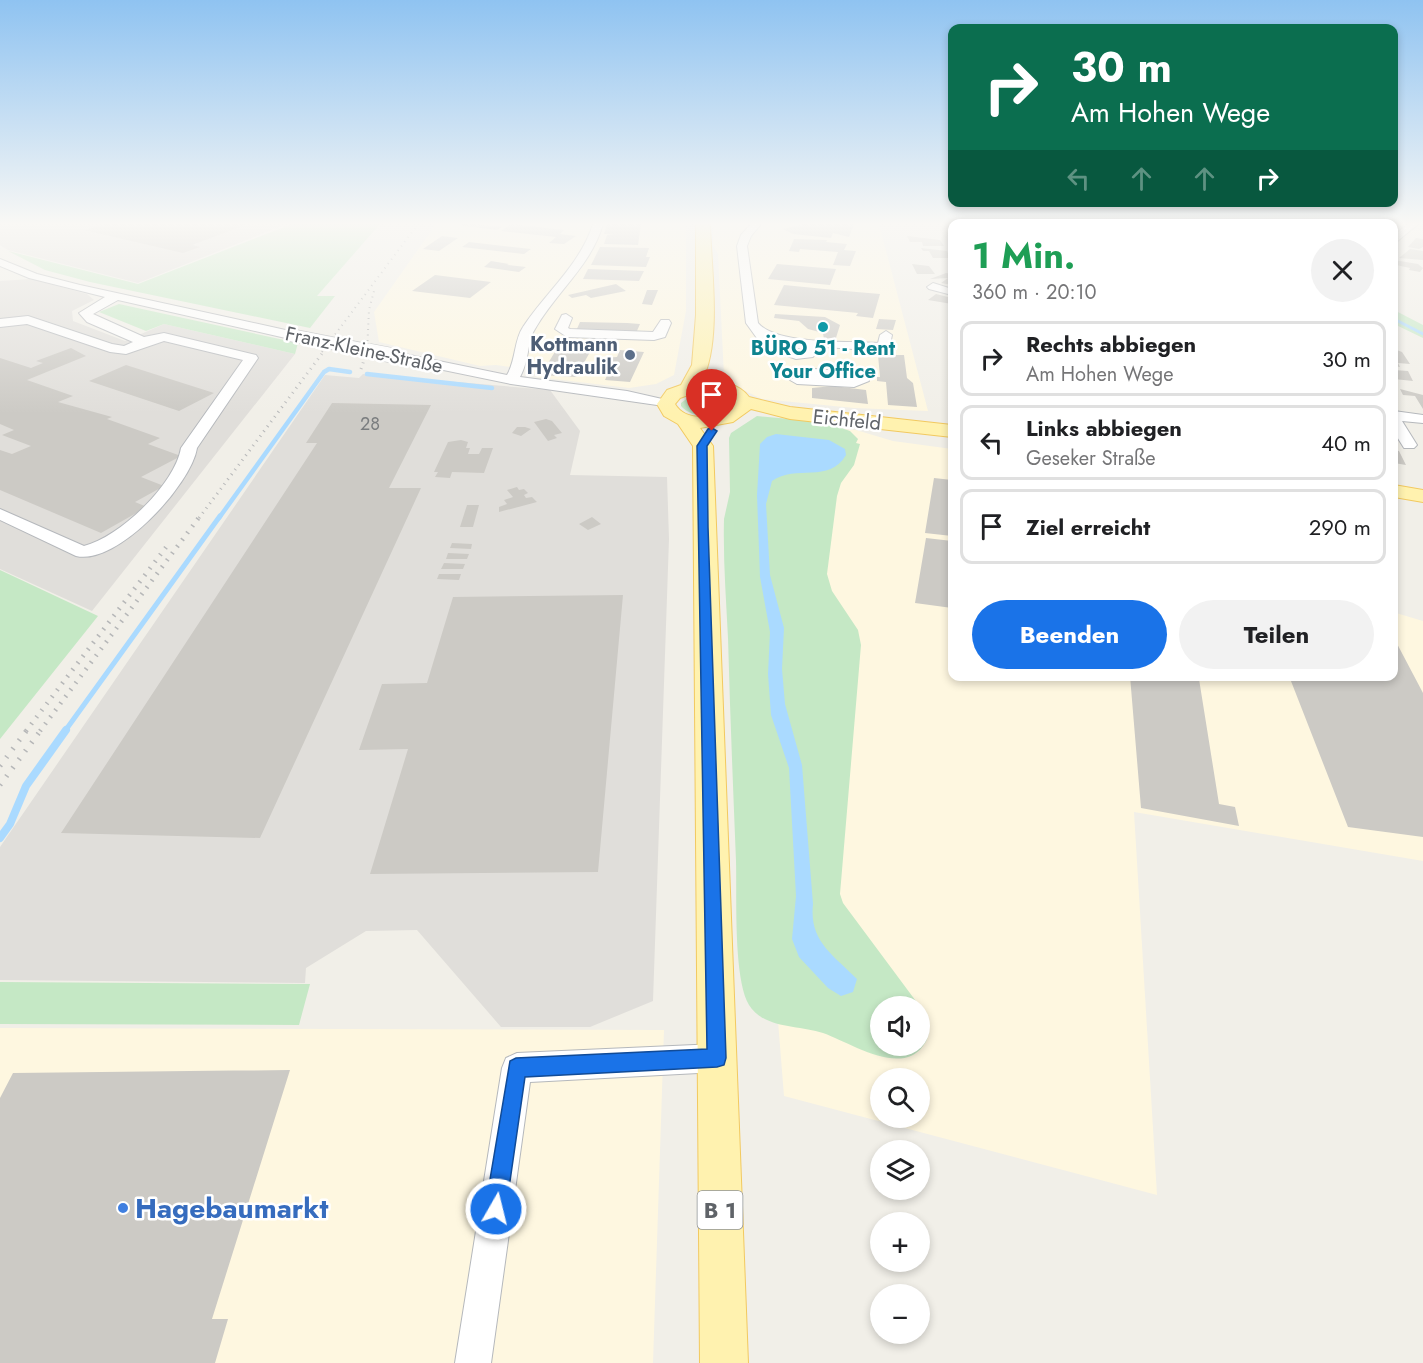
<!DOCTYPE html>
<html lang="de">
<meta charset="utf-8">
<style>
body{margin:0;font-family:Jost,sans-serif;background:#f2f2f2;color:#202124;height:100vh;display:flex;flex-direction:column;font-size:22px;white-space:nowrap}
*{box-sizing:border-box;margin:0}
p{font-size:20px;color:#757577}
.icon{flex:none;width:33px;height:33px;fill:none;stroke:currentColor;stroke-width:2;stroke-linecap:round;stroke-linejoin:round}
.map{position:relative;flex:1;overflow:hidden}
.side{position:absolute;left:948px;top:219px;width:450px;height:462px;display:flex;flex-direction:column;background:#fff;border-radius:12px;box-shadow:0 3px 9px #0003}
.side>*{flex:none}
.guide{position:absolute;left:948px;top:24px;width:450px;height:183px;border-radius:12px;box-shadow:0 3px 9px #0003;background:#0b6e4f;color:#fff;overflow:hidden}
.fabs{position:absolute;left:870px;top:996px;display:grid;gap:12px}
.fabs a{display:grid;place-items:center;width:60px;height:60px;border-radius:50%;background:#fff;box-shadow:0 3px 9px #0003;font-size:30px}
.pin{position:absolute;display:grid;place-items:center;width:51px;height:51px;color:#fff;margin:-62px -26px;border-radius:50% 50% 50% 0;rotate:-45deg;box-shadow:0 0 6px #0007}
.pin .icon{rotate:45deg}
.me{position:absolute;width:66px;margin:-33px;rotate:8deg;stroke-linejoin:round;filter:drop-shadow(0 0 4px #0008)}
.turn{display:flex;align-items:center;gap:21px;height:126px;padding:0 24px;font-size:27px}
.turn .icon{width:78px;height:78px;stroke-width:2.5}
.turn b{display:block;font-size:42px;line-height:51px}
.lanes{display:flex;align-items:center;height:57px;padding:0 24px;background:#0003;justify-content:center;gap:30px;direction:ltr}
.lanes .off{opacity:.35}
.round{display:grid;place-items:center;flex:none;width:63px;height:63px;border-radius:32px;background:#f2f2f2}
.headline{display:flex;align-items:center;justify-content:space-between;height:102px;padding:0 24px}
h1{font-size:36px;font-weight:700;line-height:45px;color:#1e9e55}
.action{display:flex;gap:12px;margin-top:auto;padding:12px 24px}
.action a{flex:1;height:69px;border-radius:36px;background:#1a73e8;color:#fff;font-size:24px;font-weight:700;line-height:69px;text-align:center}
.action a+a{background:#f2f2f2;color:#202124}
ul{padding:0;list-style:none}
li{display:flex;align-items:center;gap:18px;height:75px;margin:0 12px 9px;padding:0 12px;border:3px solid #e0e0e0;border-radius:12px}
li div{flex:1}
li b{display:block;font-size:22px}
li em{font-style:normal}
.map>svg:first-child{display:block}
</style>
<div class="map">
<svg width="1423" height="1363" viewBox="0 0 1423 1363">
<rect width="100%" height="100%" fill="#f1efe8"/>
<path fill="#fef7e0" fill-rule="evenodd" d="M 436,224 L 686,224 L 686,311 L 674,375 L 656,384 L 629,388 L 537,377 L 532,370 L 496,365 L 480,366 L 379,342 L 374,312 Z
M 713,224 L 879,224 L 928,411 L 854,408 L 762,399 L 739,388 L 724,376 L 718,254 L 713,246 Z
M 774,426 L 856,430 L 893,441 L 952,449 L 952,676 L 1394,676 L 1394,609 L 1396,613 L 1423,621 L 1423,861 L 1134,812 L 1157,1195 L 784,1096 L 751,683 ZM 880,1006 L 920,1006 L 920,1046 L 880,1046 ZM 880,1078 L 920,1078 L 920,1118 L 880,1118 Z
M 0,1028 L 664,1030 L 653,1363 L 0,1363 Z"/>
<path fill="#e0deda" d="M 0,224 L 287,224 L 138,283 L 8,250 L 0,245 Z
M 31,279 L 87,294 L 94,300 L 72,311 L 73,321 L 125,341 L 164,324 L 295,354 L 92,611 L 0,569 L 0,281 Z
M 363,374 L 550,390 L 580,431 L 570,475 L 667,477 L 669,539 L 653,1001 L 590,1027 L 501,1027 L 417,930 L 366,931 L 306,968 L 305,983 L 0,980 L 0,847 L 325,375 L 359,378 Z"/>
<path fill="#c5e8c5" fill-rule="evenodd" d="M 292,224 L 380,224 L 317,296 L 335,296 L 310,328 L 90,282 L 45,270 L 8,251 L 138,284 Z
M 119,304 L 298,343 L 295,354 L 164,324 L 146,331 L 99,312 Z
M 1394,310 L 1423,325 L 1423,338 L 1394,324 Z
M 709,393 L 727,400 L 728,407 C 716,418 692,419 681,406 L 681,403 L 693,394 Z
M 757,416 L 835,423 L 835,426 L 850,431 L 858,439 L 856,443 L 860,444 L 854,465 L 841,483 L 837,496 L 827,574 L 832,591 L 858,630 L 861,645 L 840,894 L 843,903 L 924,1012 C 929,1025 932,1034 923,1046 C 901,1077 849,1042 823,1033 C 799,1025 764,1029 749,1005 C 733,978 737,895 736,861 C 733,786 730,712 728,638 C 726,598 723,559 724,519 L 730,492 L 729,438 L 731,433 ZM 880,1006 L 920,1006 L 920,1046 L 880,1046 Z
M 0,570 L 98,616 L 0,739 Z
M 0,982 L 310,984 L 299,1025 L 0,1024 Z"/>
<path fill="#aadaff" d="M 776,434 L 829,440 L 845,449 L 846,455 C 829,484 796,464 772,481 L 766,504 L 770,575 L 784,628 L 782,669 L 785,704 L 802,765 L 813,904 C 809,941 832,954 857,979 L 853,992 L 841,996 L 828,988 L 799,957 L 792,939 L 796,896 L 789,768 L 771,715 L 768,674 L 770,632 L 760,577 L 757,495 L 760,444 L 767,437 Z"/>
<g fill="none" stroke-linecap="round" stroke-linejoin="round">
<path stroke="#aadaff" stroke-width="3" d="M 1394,319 L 1423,334"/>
<path stroke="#aadaff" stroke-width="4.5" d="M 367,374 L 492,388
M 219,518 L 324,372 L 329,369 L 350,372"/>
<path stroke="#aadaff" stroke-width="5" d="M 65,731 L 220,516"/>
<path stroke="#aadaff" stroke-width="8" d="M 0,838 L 10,824 L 26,786 L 66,730"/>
</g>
<path fill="#cccac5" d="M 107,224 L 248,224 L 192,245 L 200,247 L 183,253 L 84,230 Z
M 461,224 L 475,224 L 502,227 L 497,230 L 458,225 Z
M 511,224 L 564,230 L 560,234 L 576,236 L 564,244 L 549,243 L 556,237 L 501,231 Z
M 607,224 L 641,224 L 638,245 L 604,244 L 607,235 L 614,234 L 604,234 Z
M 805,224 L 854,224 L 849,237 L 833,233 L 831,238 L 793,234 L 783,229 Z
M 442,236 L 458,238 L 439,251 L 423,249 Z
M 907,236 L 940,240 L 944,246 L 923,246 L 922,242 L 910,242 Z
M 1416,238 L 1423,239 L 1423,247 L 1419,249 L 1408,247 Z
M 794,239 L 827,240 L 826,242 L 847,244 L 844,250 L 856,251 L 850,266 L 833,265 L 838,252 L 800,249 L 799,252 L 789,251 Z
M 469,242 L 531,249 L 524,254 L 462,247 Z
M 600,247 L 649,248 L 646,257 L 650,257 L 646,267 L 591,265 Z
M 921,248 L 947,251 L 950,258 L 933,258 L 929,251 L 923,251 Z
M 1410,249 L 1423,251 L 1423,260 L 1399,258 Z
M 1394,260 L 1418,264 L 1423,268 L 1420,272 L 1409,270 L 1410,268 L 1396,265 Z
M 491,261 L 509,264 L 507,265 L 526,267 L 519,272 L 484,267 Z
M 777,264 L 836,269 L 830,285 L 768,279 Z
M 912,264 L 929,266 L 935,274 L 917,274 Z
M 588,269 L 644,271 L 639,281 L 583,279 Z
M 946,273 L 952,274 L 952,285 L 941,283 L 948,278 L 930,279 Z
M 435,275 L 491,282 L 470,298 L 412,291 Z
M 616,284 L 626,291 L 591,298 L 586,295 L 572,298 L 568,295 Z
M 784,285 L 845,291 L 880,294 L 873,318 L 856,316 L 858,313 L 774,305 Z
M 647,290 L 658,290 L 652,305 L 642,304 Z
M 936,294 L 952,298 L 952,304 L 928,300 Z
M 775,314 L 825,317 L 840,325 L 835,341 L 824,340 L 823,333 L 808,329 L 799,321 L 774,318 Z
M 879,319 L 896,320 L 893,330 L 876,329 Z
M 580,322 L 627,323 L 640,324 L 636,333 L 576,331 Z
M 71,348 L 86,356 L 27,380 L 73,396 L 58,402 L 112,417 L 107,419 L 160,438 L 148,444 L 181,456 L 141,477 L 164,486 L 135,502 L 147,507 L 101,533 L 0,490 L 0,450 L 12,454 L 31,446 L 2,435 L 14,430 L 0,424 L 0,358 L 31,368 L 43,363 L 36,361 Z
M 1394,349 L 1402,352 L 1410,364 L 1398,363 L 1400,367 L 1394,366 Z
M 556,350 L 590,352 L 576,377 L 541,375 Z
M 620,350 L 644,352 L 630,382 L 605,380 L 612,365 L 600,364 L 603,358 L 617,357 Z
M 878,355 L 904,355 L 907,378 L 913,383 L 917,407 L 888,405 L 886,382 L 877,381 L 877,377 L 880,377 Z
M 126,365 L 214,393 L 179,411 L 89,381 Z
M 1394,370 L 1408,371 L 1413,381 L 1394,379 Z
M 833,386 L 866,390 L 868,404 L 812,398 L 812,388 Z
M 1400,389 L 1423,395 L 1423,409 L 1415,396 L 1403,395 Z
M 332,403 L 431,405 L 389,488 L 421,488 L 260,838 L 61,833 L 317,443 L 306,443 Z
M 546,419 L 552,421 L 562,433 L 554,435 L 557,438 L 548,441 L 534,422 Z
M 517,427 L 525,427 L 531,429 L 521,436 L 512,433 Z
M 461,440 L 468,442 L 466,448 L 470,448 L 468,454 L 479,454 L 482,448 L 493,448 L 484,473 L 452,472 L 450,478 L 435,477 L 438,472 L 434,472 L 448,442 Z
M 1394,450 L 1399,451 L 1406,465 L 1394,463 Z
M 934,478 L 952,480 L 952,536 L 925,533 Z
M 517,487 L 519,490 L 524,489 L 528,493 L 524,495 L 526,498 L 532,497 L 537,502 L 499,512 L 499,507 L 507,504 L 504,500 L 513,497 L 507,490 Z
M 467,505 L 479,505 L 473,527 L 460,527 Z
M 592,517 L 601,524 L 588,530 L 579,524 Z
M 926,538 L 952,541 L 952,608 L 915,603 Z
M 452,543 L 472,544 L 471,549 L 450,548 Z
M 448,553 L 469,554 L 467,559 L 446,559 Z
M 444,563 L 465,564 L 463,569 L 441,569 Z
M 439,574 L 461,574 L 459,580 L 437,579 Z
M 623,595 L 598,872 L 370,874 L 408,749 L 359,750 L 382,684 L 427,683 L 453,597 Z
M 1394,638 L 1423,693 L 1423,837 L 1348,827 L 1289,676 L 1394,676 Z
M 1130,676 L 1182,676 L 1199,679 L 1219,804 L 1235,807 L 1239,826 L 1141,808 Z
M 290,1070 L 212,1319 L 228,1319 L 215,1363 L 0,1363 L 0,1098 L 13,1073 Z"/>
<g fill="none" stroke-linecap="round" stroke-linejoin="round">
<g stroke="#b5b8bc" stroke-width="2">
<path id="minor" d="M 593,224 L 603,224 C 591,266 556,292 535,329 C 527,341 530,359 520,377 L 627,391 L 671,401 L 673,404 L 671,407 L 511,384 L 390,359 L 383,355 L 390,351 L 507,375 C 516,360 514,340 523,327 C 546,292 580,265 593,224 Z
M 751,224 L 761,224 L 751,236 L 747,246 L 758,323 C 776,345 849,341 878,343 L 880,335 L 886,331 L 892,335 L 889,349 L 880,351 L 826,347 L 820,348 L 813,357 L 796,359 L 764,348 L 746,323 L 737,246 L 741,235 ZM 772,341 L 805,350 L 797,351 Z
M 1407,224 L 1418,224 L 1394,244 L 1394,236 Z
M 0,259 L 37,274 L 80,285 L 290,331 L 296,335 L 290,339 L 118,300 L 93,314 L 144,337 L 164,333 L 256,355 L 258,358 L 197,448 C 191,485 117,566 76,556 L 0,520 L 0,509 L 84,546 C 120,537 175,484 181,448 L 243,360 L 164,341 L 126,354 L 110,352 L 27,324 L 0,327 L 0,319 L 28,316 L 112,344 L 124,346 L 133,342 L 87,322 L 79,313 L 105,297 L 29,278 L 0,266 Z
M 933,283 L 952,289 L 952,295 L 929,289 L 927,287 Z
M 566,314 L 572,318 L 568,328 L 570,329 L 653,332 L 661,320 L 669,320 L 671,323 L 665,337 L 654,340 L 567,337 L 555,329 L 562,315 Z
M 798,368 L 862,372 L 867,373 L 869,381 L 854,387 L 797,384 L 790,380 L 797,376 L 791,372 Z
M 1394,411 L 1423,415 L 1423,423 L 1402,421 L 1417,445 L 1414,448 L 1404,448 L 1394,432 Z
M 717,1044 L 728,1048 L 732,1058 L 728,1068 L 717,1072 L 530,1082 L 491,1363 L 455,1363 L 502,1068 L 506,1058 L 517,1053 Z"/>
</g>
<g stroke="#f2c960" stroke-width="2">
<path id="major" d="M 696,224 L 710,224 C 711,269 722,341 702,381 C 719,381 738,382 749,397 L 790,407 L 952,425 L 952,437 L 790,419 L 751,409 L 733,422 L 700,428 L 713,446 L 748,1363 L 700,1363 L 693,446 L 678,424 L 664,416 L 657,404 L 667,390 L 681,385 L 692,365 L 696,315 ZM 699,391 L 721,393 L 732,400 L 733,406 C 719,419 686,423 675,404 L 680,398 Z
M 1394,485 L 1423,490 L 1423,502 L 1394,497 Z"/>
</g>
<use href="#minor" fill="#fff" fill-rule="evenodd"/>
<use href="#major" fill="#fff2af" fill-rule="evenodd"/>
<path stroke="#b6b7b8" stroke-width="2" stroke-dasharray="1 4.5" stroke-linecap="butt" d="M 322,352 L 418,224
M 367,352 L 369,310 L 374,291"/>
<path stroke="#b6b7b8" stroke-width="3" stroke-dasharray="1 5" stroke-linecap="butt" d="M 361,369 L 367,351
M 199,518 L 324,351"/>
<path stroke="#b6b7b8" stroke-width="4.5" stroke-dasharray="1.5 7" stroke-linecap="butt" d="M 26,731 L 167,546
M 40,731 L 200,516"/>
<path stroke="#b6b7b8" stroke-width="5" stroke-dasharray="1.5 9" stroke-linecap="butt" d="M 0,766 L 27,730
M 0,785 L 41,730"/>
<g stroke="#b5b8bc" stroke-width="14" stroke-linecap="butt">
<path id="minor-bridge-far1" d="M 290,335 L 377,352"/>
</g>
<g stroke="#b5b8bc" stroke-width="16" stroke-linecap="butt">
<path id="minor-bridge" d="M 369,351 L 390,355"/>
</g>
<use href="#minor-bridge-far1" stroke="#fff" stroke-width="12"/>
<use href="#minor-bridge" stroke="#fff" stroke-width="15"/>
</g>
<linearGradient id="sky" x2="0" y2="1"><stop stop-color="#8fc3f1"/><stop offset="0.54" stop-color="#f9f8f5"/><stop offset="1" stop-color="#f9f8f5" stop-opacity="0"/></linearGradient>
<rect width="1423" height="414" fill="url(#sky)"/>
<path fill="#1a73e8" stroke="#114b97" stroke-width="1.5" d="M 712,428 L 717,431 L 707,446 L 708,527 L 726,1058 L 724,1065 L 717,1067 L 525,1077 L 506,1209 L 503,1217 L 496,1220 L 488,1217 L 485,1209 L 510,1061 L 516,1058 L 707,1049 L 697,446 L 708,429 Z"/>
<circle fill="#0f9aa8" stroke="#fff" stroke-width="2" cx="823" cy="327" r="6"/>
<circle fill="#5c6f8a" stroke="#fff" stroke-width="2" cx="630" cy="355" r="6"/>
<circle fill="#3f7fe0" stroke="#fff" stroke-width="2" cx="123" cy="1208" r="6"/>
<g text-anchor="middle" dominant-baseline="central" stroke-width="5" stroke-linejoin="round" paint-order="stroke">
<g font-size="18" fill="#7a7d7f">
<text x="370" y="424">28</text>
</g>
<g font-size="20" font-weight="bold" fill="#4e5e75" stroke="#fff" text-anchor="end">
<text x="618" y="344">Kottmann<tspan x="618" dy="23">Hydraulik</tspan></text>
</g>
<g font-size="20" font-weight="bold" fill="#0d838f" stroke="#fff">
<text x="823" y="348">BÜRO 51 - Rent<tspan x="823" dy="23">Your Office</tspan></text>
</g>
<g font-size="20" fill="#5f6368" stroke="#fff">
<text transform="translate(364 350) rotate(12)">Franz-Kleine-Straße</text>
<text transform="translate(847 420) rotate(6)">Eichfeld</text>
</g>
<rect fill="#fff" stroke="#8f9295" stroke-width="1.5" x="697.5" y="1191" width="45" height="38" rx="4.5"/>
<g font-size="22" font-weight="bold" fill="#5f6368">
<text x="720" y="1210">B 1</text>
</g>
<g font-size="28" font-weight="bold" fill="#366cbe" stroke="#fff" text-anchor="start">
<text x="135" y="1208">Hagebaumarkt</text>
</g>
</g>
</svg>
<div class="fabs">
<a><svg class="icon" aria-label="sound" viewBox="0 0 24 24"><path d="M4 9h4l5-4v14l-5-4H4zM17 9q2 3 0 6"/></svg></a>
<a><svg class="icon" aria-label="search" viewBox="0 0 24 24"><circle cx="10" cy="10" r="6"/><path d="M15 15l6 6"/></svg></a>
<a><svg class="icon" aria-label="layers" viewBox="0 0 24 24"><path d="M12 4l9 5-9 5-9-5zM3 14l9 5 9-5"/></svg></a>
<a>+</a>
<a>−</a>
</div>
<div class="pin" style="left:712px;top:431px;background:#d93025"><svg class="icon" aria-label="arrive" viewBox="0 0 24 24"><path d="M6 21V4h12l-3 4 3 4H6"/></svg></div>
<svg class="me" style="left:496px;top:1209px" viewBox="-20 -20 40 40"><circle r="17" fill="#1a73e8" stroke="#fff" stroke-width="3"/><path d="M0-11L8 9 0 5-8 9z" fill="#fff"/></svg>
<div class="guide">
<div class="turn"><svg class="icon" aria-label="right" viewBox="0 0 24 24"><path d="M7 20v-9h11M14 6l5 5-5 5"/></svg><div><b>30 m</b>Am Hohen Wege</div></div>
<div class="lanes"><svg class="icon off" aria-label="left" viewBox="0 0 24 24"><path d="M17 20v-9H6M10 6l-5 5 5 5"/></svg><svg class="icon off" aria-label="ahead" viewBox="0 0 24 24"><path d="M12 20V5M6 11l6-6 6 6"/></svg><svg class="icon off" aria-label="ahead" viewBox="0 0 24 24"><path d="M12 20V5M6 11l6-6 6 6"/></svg><svg class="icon" aria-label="right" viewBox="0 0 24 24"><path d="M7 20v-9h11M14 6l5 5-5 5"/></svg></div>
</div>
<section class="side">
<div class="headline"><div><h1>1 Min.</h1><p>360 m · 20:10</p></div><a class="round"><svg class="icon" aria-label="close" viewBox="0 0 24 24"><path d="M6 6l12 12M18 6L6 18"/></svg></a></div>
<ul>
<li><svg class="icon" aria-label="right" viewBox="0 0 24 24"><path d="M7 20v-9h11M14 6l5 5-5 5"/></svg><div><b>Rechts abbiegen</b><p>Am Hohen Wege</p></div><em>30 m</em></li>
<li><svg class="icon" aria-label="left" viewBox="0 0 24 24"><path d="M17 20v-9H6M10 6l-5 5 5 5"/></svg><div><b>Links abbiegen</b><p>Geseker Straße</p></div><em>40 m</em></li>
<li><svg class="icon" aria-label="arrive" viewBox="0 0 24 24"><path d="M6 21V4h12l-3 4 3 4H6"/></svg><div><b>Ziel erreicht</b></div><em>290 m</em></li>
</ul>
<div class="action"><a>Beenden</a><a>Teilen</a></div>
</section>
</div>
